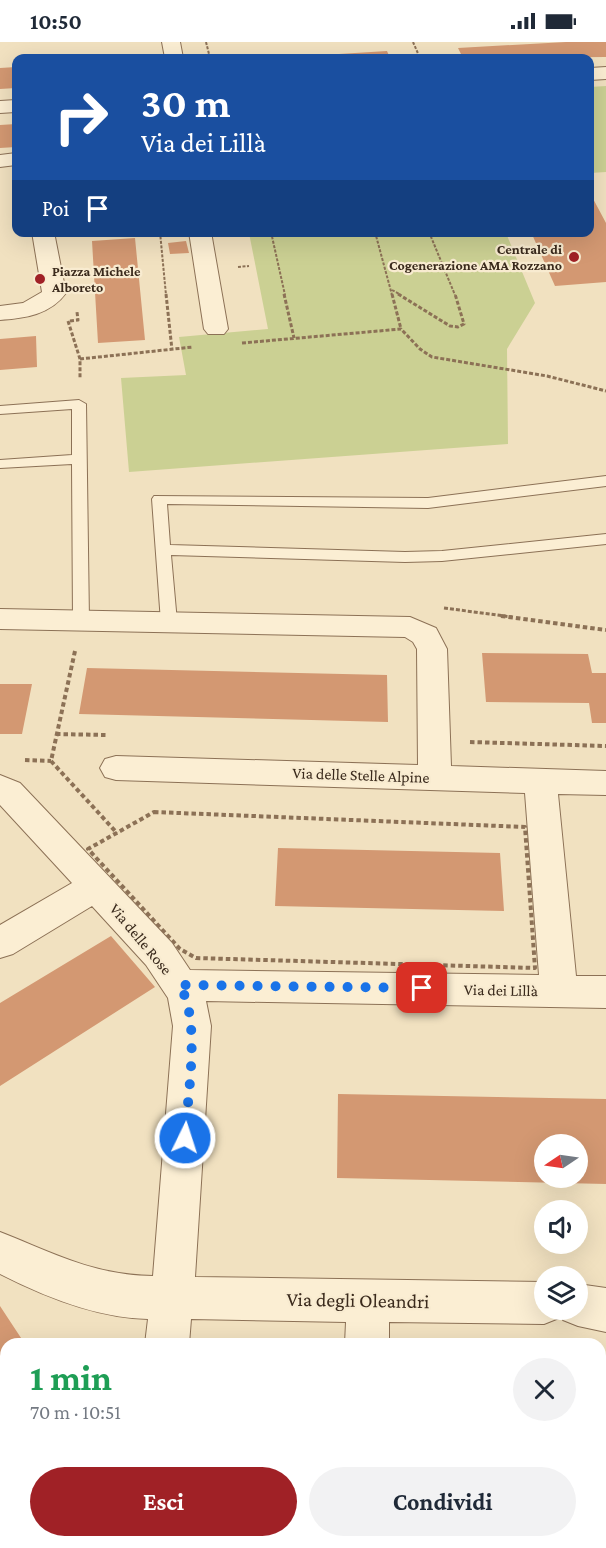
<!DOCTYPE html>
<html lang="it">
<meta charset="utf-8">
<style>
body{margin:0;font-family:"Crimson Pro",serif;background:#f2f2f3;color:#1f2937;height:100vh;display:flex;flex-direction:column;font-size:22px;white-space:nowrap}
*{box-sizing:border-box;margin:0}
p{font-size:20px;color:#747a83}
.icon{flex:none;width:33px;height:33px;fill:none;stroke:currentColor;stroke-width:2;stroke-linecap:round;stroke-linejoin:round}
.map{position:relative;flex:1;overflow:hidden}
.side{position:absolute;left:0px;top:1296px;width:606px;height:210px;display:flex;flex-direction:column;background:#fff;border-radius:18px 18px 0 0;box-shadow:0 6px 24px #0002}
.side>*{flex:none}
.top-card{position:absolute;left:12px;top:12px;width:582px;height:183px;border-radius:12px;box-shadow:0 6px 24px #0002;background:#1a4fa0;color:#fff;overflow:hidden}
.needle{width:39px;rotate:257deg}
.buttons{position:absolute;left:534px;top:1092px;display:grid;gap:12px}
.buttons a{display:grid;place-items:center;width:54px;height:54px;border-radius:50%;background:#fff;box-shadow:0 6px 24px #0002;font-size:30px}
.pin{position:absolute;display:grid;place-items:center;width:51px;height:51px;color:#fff;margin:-26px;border-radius:12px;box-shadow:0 3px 9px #0006}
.me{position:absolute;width:66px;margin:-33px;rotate:4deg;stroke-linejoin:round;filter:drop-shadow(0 0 4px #0008)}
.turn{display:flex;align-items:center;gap:21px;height:126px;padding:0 30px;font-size:27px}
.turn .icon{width:78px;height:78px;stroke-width:2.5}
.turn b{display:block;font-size:42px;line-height:51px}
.then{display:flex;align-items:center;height:57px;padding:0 30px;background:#0003;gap:12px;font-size:22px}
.round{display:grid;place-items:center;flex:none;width:63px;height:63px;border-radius:32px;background:#f2f2f3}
.headline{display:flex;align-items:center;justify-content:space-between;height:102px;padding:0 30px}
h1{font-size:36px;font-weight:700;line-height:45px;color:#1e9e55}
.cta{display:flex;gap:12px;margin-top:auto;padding:12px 30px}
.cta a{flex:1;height:69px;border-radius:36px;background:#a02126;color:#fff;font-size:24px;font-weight:700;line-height:69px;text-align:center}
.cta a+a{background:#f2f2f3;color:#1f2937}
.status{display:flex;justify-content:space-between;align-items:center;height:42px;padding:0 30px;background:#fff;direction:ltr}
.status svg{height:16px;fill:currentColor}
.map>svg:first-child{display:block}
</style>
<div class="status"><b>10:50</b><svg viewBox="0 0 49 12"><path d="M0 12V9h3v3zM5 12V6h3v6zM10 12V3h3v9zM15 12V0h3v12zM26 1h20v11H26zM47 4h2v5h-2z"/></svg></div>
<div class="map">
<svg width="606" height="1506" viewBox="0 0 606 1506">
<rect width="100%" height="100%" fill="#f1e1c0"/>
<path fill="#cbd093" d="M 606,44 L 606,130 L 590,131 L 590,45 Z
M 249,191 L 506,191 L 535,261 L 507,307 L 508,402 L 129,430 L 121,336 L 186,333 L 179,295 L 268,287 Z"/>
<path fill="#d39872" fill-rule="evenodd" d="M 566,0 L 606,0 L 606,15 L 463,16 L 458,6 Z
M 387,9 L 390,16 L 291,16 L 291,15 Z
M 16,25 L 16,46 L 0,47 L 0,26 Z
M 16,82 L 16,105 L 0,106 L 0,83 Z
M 590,151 L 606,181 L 606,240 L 555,244 L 531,190 L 590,190 Z
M 135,196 L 145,298 L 98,301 L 92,199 Z
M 186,199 L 189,211 L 170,212 L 168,201 Z
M 36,294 L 37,325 L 0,328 L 0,297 Z
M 482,611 L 588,612 L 592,631 L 606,631 L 606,681 L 592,681 L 589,661 L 486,660 Z
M 87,626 L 387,633 L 388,680 L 79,672 Z
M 0,642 L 32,642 L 22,692 L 0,692 Z
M 278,806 L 500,811 L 504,869 L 275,864 Z
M 111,894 L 155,945 L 0,1044 L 0,961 Z
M 338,1052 L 606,1057 L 606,1142 L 337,1136 ZM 544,1102 L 578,1102 L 578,1136 L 544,1136 Z
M 0,1264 L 25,1302 L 6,1302 L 6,1395 L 0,1385 Z
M 223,1500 L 318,1500 L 318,1506 L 223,1506 Z"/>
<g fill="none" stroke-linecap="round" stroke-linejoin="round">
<g stroke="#8c7156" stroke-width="2">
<path id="lane" d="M 79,358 L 86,362 L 89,579 L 81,585 L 73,579 L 72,422 L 0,426 L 0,418 L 72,413 L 72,367 L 0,372 L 0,364 Z
M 606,434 L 606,444 L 428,466 L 167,462 L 170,503 L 405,510 L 442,509 L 606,492 L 606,502 L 442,519 L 405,520 L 171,513 L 177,580 L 169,586 L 161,580 L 152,457 L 154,454 L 428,456 Z"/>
</g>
<g stroke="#8c7156" stroke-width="2">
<path id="street" d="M 162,0 L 180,0 L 183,16 L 165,16 Z
M 606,25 L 606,37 L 590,38 L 590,26 Z
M 16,58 L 16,70 L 0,71 L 0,59 Z
M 16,111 L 16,123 L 0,125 L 0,113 Z
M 32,190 L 54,190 L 66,251 C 50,273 25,276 0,278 L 0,264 L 23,261 L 42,250 Z
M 189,190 L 211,190 L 228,287 L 224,292 L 208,292 L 204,287 Z
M 0,567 L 410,575 L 436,586 L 447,607 L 451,724 L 606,729 L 606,753 L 558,752 L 576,934 L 606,934 L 606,966 L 206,959 L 211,984 L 195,1235 L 544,1240 L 544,1268 L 578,1268 L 578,1242 L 606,1246 L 606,1290 L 578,1284 L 563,1278 L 561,1273 L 559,1276 L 544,1282 L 389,1280 L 389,1302 L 345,1302 L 346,1280 L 191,1277 L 189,1302 L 145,1302 L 148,1277 C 97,1276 45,1255 0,1232 L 0,1190 C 54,1211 92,1233 153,1234 L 173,984 L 168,956 L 146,923 L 92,864 L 13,912 L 0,916 L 0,883 L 72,841 L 0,763 L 0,733 L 20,741 L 172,901 L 190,928 L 539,933 L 525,751 L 116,738 L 105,735 L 100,726 L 105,717 L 116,714 L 418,723 L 417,607 L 413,600 L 405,595 L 0,587 Z
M 104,1500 L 176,1500 L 176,1506 L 101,1506 Z
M 340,1500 L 388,1500 L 388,1506 L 340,1506 Z"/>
</g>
<path stroke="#8c7156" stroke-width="2" stroke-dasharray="3 1.5" stroke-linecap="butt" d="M 206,0 L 210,16
M 413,0 L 420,16
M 160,190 L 166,253
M 271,190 L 285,253
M 375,190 L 392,253
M 429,190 L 455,253
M 238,225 L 249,224
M 392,248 L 401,253"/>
<path stroke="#8c7156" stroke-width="3" stroke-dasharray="4 2" stroke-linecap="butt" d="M 166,252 L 172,308
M 284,252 L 294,296
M 392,252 L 401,287
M 398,252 L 450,284 L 458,285 L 464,282 L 455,252
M 68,279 L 80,317 L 80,337
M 70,279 L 78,278 L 77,270
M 242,301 L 401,287 L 420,307 L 432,315 L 547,334 L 606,349
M 80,317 L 193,305
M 444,566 L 512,575"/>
<path stroke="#8c7156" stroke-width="4" stroke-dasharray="4.5 3" stroke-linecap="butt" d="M 501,574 L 606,588
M 75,609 L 51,719 L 117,791
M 56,692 L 106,693
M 470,700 L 606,704
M 25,718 L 51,719
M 154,770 L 525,785 L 535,926 L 196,916 L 180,907 L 88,807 Z"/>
<use href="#lane" fill="#fbeed3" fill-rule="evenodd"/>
<use href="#street" fill="#fbeed3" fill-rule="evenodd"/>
</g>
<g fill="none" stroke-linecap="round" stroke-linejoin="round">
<path stroke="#1a73e8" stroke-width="10" stroke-dasharray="0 18" d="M 185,1096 C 187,1056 202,976 179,943 L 422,946"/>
</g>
<g fill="#a02126" stroke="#f8ebd0" stroke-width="2">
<circle cx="574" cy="215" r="6"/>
<circle cx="40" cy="237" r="6"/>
</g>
<g text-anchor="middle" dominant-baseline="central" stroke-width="4.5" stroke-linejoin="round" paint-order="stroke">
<g font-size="14" font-weight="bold" fill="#3a2a1c" stroke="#f8ebd0" text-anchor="end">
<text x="562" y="207">Centrale di<tspan x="562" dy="16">Cogenerazione AMA Rozzano</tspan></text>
<text x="52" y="229" text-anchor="start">Piazza Michele<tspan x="52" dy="16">Alboreto</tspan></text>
</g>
<g font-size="16" fill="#3a2a1c" stroke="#f8ebd0">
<text transform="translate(361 733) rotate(2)">Via delle Stelle Alpine</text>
<text transform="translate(141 897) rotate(50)">Via delle Rose</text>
<text transform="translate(501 948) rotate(1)">Via dei Lillà</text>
</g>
<g font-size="20" fill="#3a2a1c" stroke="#f8ebd0">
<text transform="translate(358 1258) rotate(1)">Via degli Oleandri</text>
</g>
</g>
</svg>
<div class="buttons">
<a><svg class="needle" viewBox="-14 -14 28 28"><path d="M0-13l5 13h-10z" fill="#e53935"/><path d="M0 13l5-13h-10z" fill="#747a83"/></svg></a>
<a><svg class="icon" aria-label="sound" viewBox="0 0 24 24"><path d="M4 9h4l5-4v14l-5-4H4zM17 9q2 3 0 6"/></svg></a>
<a><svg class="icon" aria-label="layers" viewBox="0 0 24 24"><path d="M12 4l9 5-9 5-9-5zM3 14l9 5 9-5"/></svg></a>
</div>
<div class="pin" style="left:422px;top:946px;background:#d93025"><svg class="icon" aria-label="arrive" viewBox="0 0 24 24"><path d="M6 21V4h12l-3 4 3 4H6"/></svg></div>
<svg class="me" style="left:185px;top:1096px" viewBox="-20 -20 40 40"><circle r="17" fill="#1a73e8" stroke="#fff" stroke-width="3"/><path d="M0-11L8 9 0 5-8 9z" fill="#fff"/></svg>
<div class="top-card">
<div class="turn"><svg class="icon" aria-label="right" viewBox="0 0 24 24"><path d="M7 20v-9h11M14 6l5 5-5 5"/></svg><div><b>30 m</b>Via dei Lillà</div></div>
<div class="then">Poi<svg class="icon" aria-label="arrive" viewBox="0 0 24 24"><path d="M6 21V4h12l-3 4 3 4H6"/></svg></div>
</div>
<section class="side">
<div class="headline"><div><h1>1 min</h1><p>70 m · 10:51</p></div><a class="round"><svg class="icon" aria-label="close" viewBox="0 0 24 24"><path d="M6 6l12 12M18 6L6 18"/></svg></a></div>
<div class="cta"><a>Esci</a><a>Condividi</a></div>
</section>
</div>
